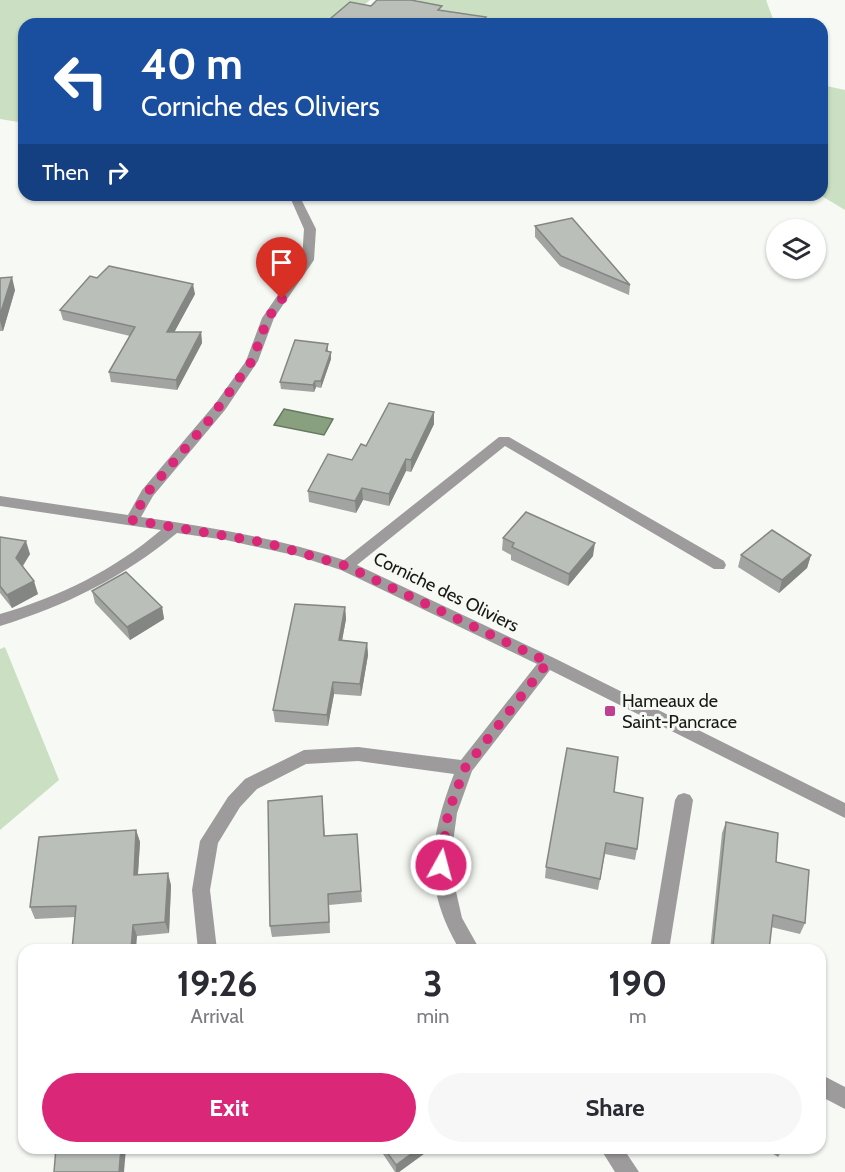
<!DOCTYPE html>
<style>
body{margin:0;font-family:Cabin,sans-serif;background:#f7f7f7;color:#2b2b33;height:100vh;display:flex;flex-direction:column;font-size:22px;white-space:nowrap}
*{box-sizing:border-box;margin:0}
p{font-size:20px;color:#7c7c81}
.icon{flex:none;width:33px;height:33px;fill:none;stroke:currentColor;stroke-width:2;stroke-linecap:round;stroke-linejoin:round}
.map{position:relative;flex:1;overflow:hidden}
.sheet{position:absolute;left:18px;top:944px;width:808px;height:210px;display:flex;flex-direction:column;background:#fff;border-radius:18px;box-shadow:0 2px 4px #0004}
.sheet>*{flex:none}
.guide{position:absolute;left:18px;top:18px;width:810px;height:183px;border-radius:18px;box-shadow:0 2px 4px #0004;background:#1a4fa0;color:#fff;overflow:hidden}
.tools{position:absolute;left:766px;top:219px;display:grid;gap:12px}
.tools a{display:grid;place-items:center;width:60px;height:60px;border-radius:50%;background:#fff;box-shadow:0 2px 4px #0004;font-size:30px}
.pin{position:absolute;display:grid;place-items:center;width:51px;height:51px;color:#fff;margin:-62px -26px;border-radius:50% 50% 50% 0;rotate:-45deg;box-shadow:0 0 6px #0007}
.pin .icon{rotate:45deg}
.me{position:absolute;width:66px;margin:-33px;rotate:7deg;stroke-linejoin:round;filter:drop-shadow(0 0 4px #0008)}
.turn{display:flex;align-items:center;gap:21px;height:126px;padding:0 24px;font-size:27px}
.turn .icon{width:78px;height:78px;stroke-width:2.5}
.turn b{display:block;font-size:42px;line-height:51px}
.then{display:flex;align-items:center;height:57px;padding:0 24px;background:#0003;gap:12px;font-size:22px}
.eta{display:flex;justify-content:space-evenly;align-items:center;height:102px;text-align:center}
.eta b{font-size:36px;font-weight:700;line-height:42px}
.action{display:flex;gap:12px;margin-top:auto;padding:12px 24px}
.action a{flex:1;height:69px;border-radius:36px;background:#db2777;color:#fff;font-size:24px;font-weight:700;line-height:69px;text-align:center}
.action a+a{background:#f7f7f7;color:#2b2b33}
.map>svg:first-child{display:block}
</style>
<div class="map">
<svg width="845" height="1172" viewBox="0 0 845 1172">
<rect width="100%" height="100%" fill="#f6f9f4"/>
<path fill="#cbe0c2" d="M 0,0 L 370,0 L 342,24 L 24,24 L 24,123 L 0,119 Z
M 417,0 L 766,0 L 775,24 L 475,24 Z
M 822,85 L 845,90 L 845,210 L 820,195 L 822,195 Z
M 5,647 L 59,780 L 0,830 L 0,649 Z"/>
<path fill="#89a07f" stroke="#677860" stroke-width="1.5" d="M 284,409 L 333,419 L 324,435 L 274,425 Z"/>
<g fill="none" stroke-linecap="round" stroke-linejoin="round">
<path fill="#9e9b9c" fill-rule="evenodd" d="M 289,195 L 299,195 L 316,229 L 314,260 L 274,318 L 258,361 L 225,410 L 153,496 L 141,517 C 209,527 277,538 344,560 L 499,437 L 509,437 L 724,561 L 726,565 L 724,569 L 714,569 L 505,446 L 357,565 L 554,658 L 845,803 L 845,818 L 550,670 L 472,771 L 457,813 L 450,865 L 462,918 L 480,950 L 460,950 C 422,887 429,839 454,774 L 358,761 L 306,764 L 257,789 L 240,807 L 218,843 L 210,890 L 217,950 L 198,950 L 192,890 L 200,841 L 228,797 L 245,779 L 304,750 L 358,747 L 461,760 L 537,664 L 341,570 L 298,556 L 226,540 L 177,533 C 124,577 65,606 0,626 L 0,614 C 59,597 114,570 161,530 L 0,506 L 0,496 L 128,515 L 142,490 L 215,404 L 246,361 L 262,318 L 302,260 L 304,229 Z
M 684,793 L 690,795 L 693,800 L 669,950 L 650,950 L 675,800 L 678,795 Z
M 820,1074 L 845,1087 L 845,1109 L 820,1096 Z
M 600,1148 L 623,1148 L 639,1172 L 615,1172 Z"/>
</g>
<path fill="#a1a4a0" d="M 535,226 L 630,285 L 629,295 L 560,266 L 535,237 Z
M 0,278 L 15,290 L 3,331 L 0,331 Z
M 195,294 L 174,332 L 201,332 L 202,343 L 177,390 L 111,382 L 109,372 L 130,336 L 63,320 L 60,310 Z
M 328,344 L 328,352 L 331,352 L 331,359 L 321,388 L 316,387 L 314,392 L 281,389 L 280,382 Z
M 434,412 L 434,424 L 411,472 L 406,471 L 389,506 L 363,500 L 356,513 L 309,502 L 308,491 L 352,460 L 366,446 Z
M 0,537 L 30,554 L 23,566 L 38,594 L 12,608 L 0,593 Z
M 503,538 L 593,556 L 568,586 L 511,560 L 511,555 L 502,550 Z
M 741,555 L 811,555 L 807,568 L 779,593 L 738,567 Z
M 92,591 L 162,607 L 164,619 L 130,640 L 95,603 Z
M 345,607 L 346,619 L 342,640 L 367,643 L 368,655 L 361,696 L 334,694 L 328,726 L 275,722 L 273,710 Z
M 614,792 L 637,849 L 635,860 L 605,854 L 598,890 L 545,878 L 546,867 Z
M 322,796 L 325,836 L 357,834 L 362,902 L 329,905 L 330,933 L 272,937 L 270,926 Z
M 726,822 L 805,923 L 800,934 L 771,927 L 769,950 L 710,950 L 722,833 Z
M 136,830 L 140,842 L 138,875 L 171,885 L 169,933 L 137,936 L 75,917 L 35,919 L 30,907 Z
M 379,1148 L 432,1148 L 399,1172 L 395,1172 Z
M 764,1148 L 784,1148 L 778,1157 Z"/>
<path fill="#838682" d="M 486,17 L 486,24 L 480,24 Z
M 12,277 L 15,290 L 3,331 L 0,321 L 0,315 Z
M 193,284 L 195,294 L 169,342 L 167,332 Z
M 201,332 L 202,343 L 177,390 L 176,380 Z
M 331,352 L 331,359 L 321,388 L 321,381 Z
M 315,381 L 316,387 L 314,392 L 313,385 Z
M 434,412 L 434,424 L 411,472 L 411,460 Z
M 406,459 L 406,471 L 389,506 L 389,494 Z
M 362,488 L 363,500 L 356,513 L 355,501 Z
M 26,541 L 30,554 L 20,570 L 16,558 Z
M 595,543 L 593,556 L 568,586 L 569,574 Z
M 811,555 L 807,568 L 779,593 L 782,580 Z
M 34,581 L 38,594 L 12,608 L 7,595 Z
M 162,607 L 164,619 L 130,640 L 127,627 Z
M 345,607 L 346,619 L 340,652 L 339,640 Z
M 367,643 L 368,655 L 361,696 L 360,684 Z
M 333,682 L 334,694 L 328,726 L 327,715 Z
M 136,830 L 140,842 L 137,887 L 134,875 Z
M 168,873 L 171,885 L 169,933 L 165,922 Z
M 133,925 L 137,936 L 136,950 L 131,950 Z
M 121,1148 L 126,1148 L 124,1172 L 119,1172 Z
M 419,1148 L 432,1148 L 399,1172 L 396,1172 L 396,1165 Z"/>
<path fill="#bbbfba" stroke="#838682" stroke-width="1.5" d="M 377,0 L 411,0 L 442,6 L 438,10 L 486,17 L 480,24 L 324,24 L 350,2 L 371,6 Z
M 572,218 L 630,285 L 561,256 L 535,226 Z
M 109,266 L 193,284 L 167,332 L 201,332 L 176,380 L 109,372 L 135,327 L 60,310 L 90,276 L 97,278 Z
M 12,277 L 0,315 L 0,278 Z
M 295,340 L 328,344 L 326,351 L 331,352 L 321,381 L 315,381 L 313,385 L 280,382 Z
M 389,403 L 434,412 L 411,460 L 406,459 L 389,494 L 362,488 L 355,501 L 308,491 L 328,454 L 352,460 L 361,444 L 366,446 Z
M 526,512 L 595,543 L 569,574 L 512,547 L 514,543 L 503,538 Z
M 772,530 L 811,555 L 782,580 L 741,555 Z
M 0,537 L 26,541 L 16,558 L 34,581 L 7,595 L 0,586 Z
M 126,572 L 162,607 L 127,627 L 92,591 Z
M 295,604 L 345,607 L 339,640 L 367,643 L 360,684 L 333,682 L 327,715 L 273,710 Z
M 567,748 L 618,757 L 614,792 L 643,798 L 637,849 L 606,843 L 600,879 L 546,867 Z
M 322,796 L 324,836 L 357,834 L 361,891 L 328,894 L 329,922 L 270,926 L 268,801 Z
M 726,822 L 778,833 L 776,862 L 809,870 L 805,923 L 773,915 L 769,950 L 730,950 L 713,946 Z
M 136,830 L 134,875 L 168,873 L 165,922 L 133,925 L 131,950 L 72,950 L 76,906 L 30,907 L 39,837 Z
M 56,1148 L 121,1148 L 119,1172 L 54,1172 Z
M 384,1148 L 419,1148 L 396,1165 Z"/>
<g fill="none" stroke-linecap="round" stroke-linejoin="round">
<path stroke="#db2777" stroke-width="10" stroke-dasharray="0 18" d="M 282,299 L 268,318 L 252,361 L 207,423 L 147,493 L 132,520 L 267,543 L 346,566 L 548,662 L 465,768 L 448,813 L 441,865"/>
</g>
<rect fill="#be418f" stroke="#f6f9f4" stroke-width="2" x="604" y="705" width="12" height="12" rx="3"/>
<g text-anchor="middle" dominant-baseline="central" stroke-width="6" stroke-linejoin="round" paint-order="stroke">
<g font-size="18" fill="#191a18" stroke="#f6f9f4">
<text transform="translate(446 592) rotate(26)">Corniche des Oliviers</text>
</g>
<g font-size="18" fill="#191a18" stroke="#f6f9f4" text-anchor="start">
<text x="622" y="701">Hameaux de<tspan x="622" dy="21">Saint-Pancrace</tspan></text>
</g>
</g>
</svg>
<div class="tools">
<a><svg class="icon" aria-label="layers" viewBox="0 0 24 24"><path d="M12 4l9 5-9 5-9-5zM3 14l9 5 9-5"/></svg></a>
</div>
<div class="pin" style="left:282px;top:299px;background:#d93025"><svg class="icon" aria-label="arrive" viewBox="0 0 24 24"><path d="M6 21V4h12l-3 4 3 4H6"/></svg></div>
<svg class="me" style="left:441px;top:865px" viewBox="-20 -20 40 40"><circle r="17" fill="#db2777" stroke="#fff" stroke-width="3"/><path d="M0-11L8 9 0 5-8 9z" fill="#fff"/></svg>
<div class="guide">
<div class="turn"><svg class="icon" aria-label="left" viewBox="0 0 24 24"><path d="M17 20v-9H6M10 6l-5 5 5 5"/></svg><div><b>40 m</b>Corniche des Oliviers</div></div>
<div class="then">Then<svg class="icon" aria-label="right" viewBox="0 0 24 24"><path d="M7 20v-9h11M14 6l5 5-5 5"/></svg></div>
</div>
<section class="sheet">
<div class="eta">
<div><b>19:26</b><p>Arrival</p></div>
<div><b>3</b><p>min</p></div>
<div><b>190</b><p>m</p></div>
</div>
<div class="action"><a>Exit</a><a>Share</a></div>
</section>
</div>
